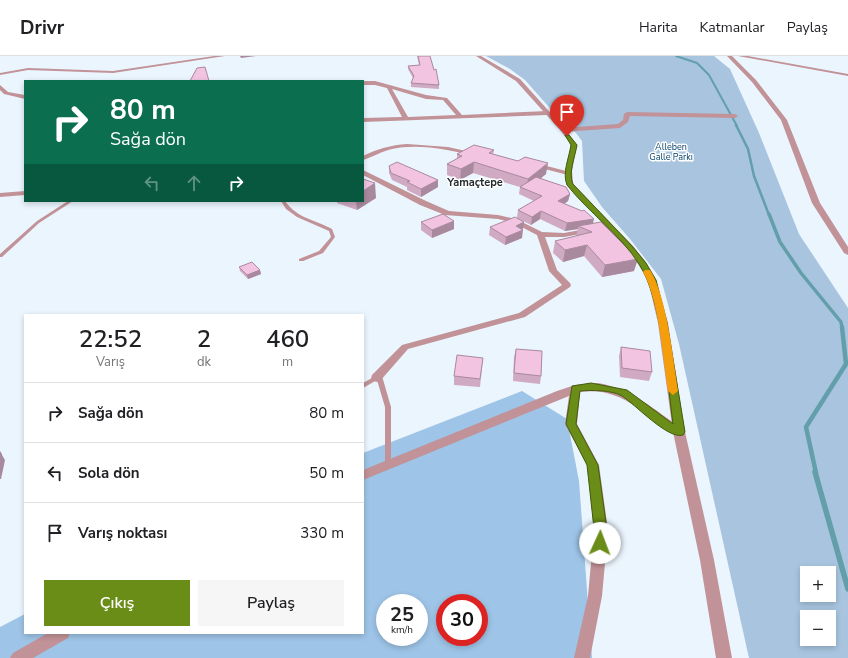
<!DOCTYPE html>
<html lang="tr">
<meta charset="utf-8">
<style>
body{margin:0;font-family:"Nunito Sans",sans-serif;background:#f6f6f6;color:#202124;height:100vh;display:flex;flex-direction:column;font-size:15px;white-space:nowrap}
*{box-sizing:border-box;margin:0}
p{font-size:13px;color:#757577}
.icon{flex:none;width:22px;height:22px;fill:none;stroke:currentColor;stroke-width:2;stroke-linecap:round;stroke-linejoin:round}
.map{position:relative;flex:1;overflow:hidden}
.panel{position:absolute;left:24px;top:258px;width:340px;height:320px;display:flex;flex-direction:column;background:#fff;border-radius:0px;box-shadow:0 2px 6px #0003}
.panel>*{flex:none}
.guide{position:absolute;left:24px;top:24px;width:340px;height:122px;border-radius:0px;box-shadow:0 2px 6px #0003;background:#0b6e4f;color:#fff;overflow:hidden}
.fabs{position:absolute;left:800px;top:510px;display:grid;gap:8px}
.fabs a{display:grid;place-items:center;width:36px;height:36px;border-radius:0px;background:#fff;box-shadow:0 2px 6px #0003;font-size:20px}
.speed{position:absolute;left:376px;top:538px;display:flex;gap:8px;font-size:20px;font-weight:700;text-align:center}
.speed>*{display:grid;place-content:center;width:52px;height:52px;border-radius:50%;background:#fff;box-shadow:0 2px 6px #0003;line-height:1}
.speed small{font-size:10px;font-weight:400}
.speed .limit{border:6px solid #d22;background:#fff;color:#111}
.pin{position:absolute;display:grid;place-items:center;width:34px;height:34px;color:#fff;margin:-41px -17px;border-radius:50% 50% 50% 0;rotate:-45deg;box-shadow:0 0 4px #0007}
.pin .icon{rotate:45deg}
.me{position:absolute;width:44px;margin:-22px;rotate:2deg;stroke-linejoin:round;filter:drop-shadow(0 0 3px #0008)}
.turn{display:flex;align-items:center;gap:14px;height:84px;padding:0 20px;font-size:18px}
.turn .icon{width:52px;height:52px;stroke-width:2.5}
.turn b{display:block;font-size:28px;line-height:34px}
.lanes{display:flex;align-items:center;height:38px;padding:0 20px;background:#0003;justify-content:center;gap:20px;direction:ltr}
.lanes .off{opacity:.35}
.eta{display:flex;justify-content:space-evenly;align-items:center;height:68px;text-align:center}
.eta b{font-size:24px;font-weight:600;line-height:28px}
.cta{display:flex;gap:8px;margin-top:auto;padding:8px 20px}
.cta a{flex:1;height:46px;border-radius:0px;background:#698d16;color:#fff;font-size:16px;font-weight:600;line-height:46px;text-align:center}
.cta a+a{background:#f6f6f6;color:#202124}
ul{padding:0;list-style:none}
li{display:flex;align-items:center;gap:12px;height:60px;padding:0 20px;border-top:1px solid #e0e0e0}
li div{flex:1}
li b{display:block;font-size:15px}
li em{font-style:normal}
header{display:flex;align-items:center;gap:24px;box-sizing:border-box;height:56px;padding:0 20px;background:#fff;border-bottom:1px solid #e0e0e0}
header strong{font-size:19px}
nav{display:flex;gap:22px;margin-inline-start:auto;font-size:14px}
.map>svg:first-child{display:block}
</style>
<header>
<strong>Drivr</strong>
<nav><a>Harita</a><a>Katmanlar</a><a>Paylaş</a></nav>
</header>
<div class="map">
<svg width="848" height="602" viewBox="0 0 848 602">
<rect width="100%" height="100%" fill="#ebf5fe"/>
<path fill="#a8c4df" fill-rule="evenodd" d="M 486,0 L 714,0 L 730,13 L 759,77 L 799,178 L 848,252 L 848,602 L 749,602 L 679,288 L 661,223 L 630,183 L 602,151 L 584,125 L 582,85 L 576,77 L 556,59 L 525,24 L 510,13 ZM 807,517 L 829,517 L 829,539 L 807,539 ZM 807,561 L 829,561 L 829,583 L 807,583 Z"/>
<path fill="#9ec4e7" fill-rule="evenodd" d="M 522,335 L 567,363 L 579,425 L 592,602 L 0,602 L 0,571 L 25,558 L 25,577 L 363,577 L 363,397 ZM 385,547 L 419,547 L 419,581 L 385,581 ZM 445,547 L 479,547 L 479,581 L 445,581 Z"/>
<g fill="none" stroke-linecap="round" stroke-linejoin="round">
<path stroke="#639fab" stroke-width="2" d="M 676,0 L 697,7 L 709,19 L 737,70"/>
<path stroke="#639fab" stroke-width="2.5" d="M 736,69 L 748,93 L 754,120 L 769,159"/>
<path stroke="#639fab" stroke-width="3.5" d="M 769,158 L 780,186 L 801,217 L 841,266 L 842,272"/>
<path stroke="#639fab" stroke-width="4.5" d="M 816,417 L 806,371 L 846,308 L 842,271"/>
<path stroke="#639fab" stroke-width="5.5" d="M 815,416 L 848,533"/>
<path fill="#c19297" fill-rule="evenodd" d="M 68,145 L 73,145 L 39,167 L 2,201 L 0,201 L 0,198 L 37,165 Z
M 281,145 L 285,145 C 298,163 314,163 332,173 L 335,181 L 323,197 L 303,205 L 299,205 L 299,203 L 319,195 L 331,181 L 329,175 L 297,161 L 286,153 Z
M 379,318 L 382,320 L 391,351 L 391,408 L 390,410 L 388,411 L 386,410 L 385,408 L 385,351 L 377,324 L 363,332 L 363,327 Z"/>
<path fill="#c19297" fill-rule="evenodd" d="M 214,0 L 225,0 L 113,17 L 28,14 L 0,19 L 0,17 L 28,12 L 113,15 Z
M 738,0 L 748,0 L 848,18 L 848,20 Z
M 363,25 L 375,25 L 426,39 L 447,42 L 462,59 L 547,55 L 550,57 L 547,59 L 363,66 L 363,62 L 402,61 L 387,32 L 375,29 L 363,29 ZM 392,33 L 426,43 L 443,44 L 456,59 L 408,61 Z
M 0,29 L 8,36 L 25,39 L 25,43 L 4,38 L 0,34 Z
M 627,56 L 735,58 L 738,60 L 735,62 L 630,60 L 628,66 L 620,72 L 563,76 L 560,74 L 563,72 L 618,68 L 623,64 L 624,58 Z
M 407,88 L 448,91 L 479,98 L 476,100 C 450,94 418,87 392,93 C 382,95 373,101 363,104 L 363,100 C 377,93 391,89 407,88 Z
M 535,107 L 570,116 L 571,117 L 568,119 L 533,110 L 532,109 Z
M 363,114 L 426,145 L 449,155 L 498,159 L 516,163 L 542,176 L 564,177 L 591,172 L 595,174 L 591,176 L 564,181 L 545,181 L 557,214 L 570,227 L 571,229 L 570,231 L 525,261 L 408,293 L 380,325 L 376,326 L 371,322 L 372,319 L 402,289 L 519,257 L 562,229 L 549,215 L 537,179 L 514,167 L 498,163 L 445,159 L 420,149 L 363,119 Z
M 25,135 L 25,139 L 0,141 L 0,137 Z
M 598,327 C 633,333 654,354 683,373 L 685,376 L 683,379 L 679,380 L 675,379 C 643,358 621,330 580,336 L 577,368 L 599,409 L 608,474 L 602,540 L 590,602 L 574,602 L 588,540 L 594,474 L 587,409 L 565,368 L 569,340 L 363,424 L 363,414 L 557,335 L 575,329 Z
M 48,577 L 70,577 L 68,582 L 33,602 L 10,602 L 13,597 Z"/>
<path fill="#c19297" fill-rule="evenodd" d="M 476,0 L 481,0 L 520,23 L 565,73 L 577,89 L 572,115 L 573,128 L 633,190 L 645,205 L 656,224 L 668,267 L 685,376 L 714,504 L 732,602 L 716,602 L 700,504 L 673,376 L 658,267 L 648,224 L 638,208 L 627,194 L 567,129 L 565,115 L 571,89 L 561,75 L 516,25 Z
M 727,0 L 732,0 L 756,24 L 787,64 L 820,147 L 848,191 L 848,199 L 844,197 L 812,147 L 781,64 L 752,26 Z"/>
</g>
<path fill="#d0a9c2" d="M 417,0 L 430,0 L 434,14 L 439,29 L 439,33 L 411,31 L 411,27 L 413,22 L 408,13 L 408,10 L 419,9 Z
M 494,94 L 493,98 L 546,118 L 541,122 L 570,138 L 568,145 L 564,148 L 593,167 L 634,215 L 602,221 L 584,200 L 563,206 L 553,197 L 555,185 L 576,180 L 578,173 L 565,175 L 540,163 L 531,169 L 517,162 L 518,154 L 534,145 L 519,138 L 520,131 L 473,117 L 460,124 L 447,119 L 447,108 L 457,103 L 457,98 Z
M 389,110 L 438,124 L 438,131 L 421,141 L 407,134 L 407,131 L 392,124 L 389,117 Z
M 376,142 L 357,154 L 337,147 L 337,145 L 363,145 Z
M 454,165 L 454,173 L 432,182 L 421,174 L 421,166 Z
M 490,171 L 523,173 L 522,174 L 522,182 L 505,189 L 489,179 Z
M 239,211 L 260,214 L 261,218 L 248,223 L 240,215 Z
M 621,291 L 652,316 L 649,325 L 620,321 L 619,300 Z
M 516,293 L 541,320 L 540,328 L 513,325 L 514,301 Z
M 483,302 L 480,331 L 454,329 L 454,320 Z"/>
<path fill="#a9899e" d="M 240,0 L 256,0 L 241,2 Z
M 474,106 L 473,117 L 460,124 L 461,113 Z
M 548,107 L 546,118 L 526,134 L 528,123 Z
M 438,124 L 438,131 L 421,141 L 421,133 Z
M 375,127 L 376,142 L 357,154 L 356,145 L 363,145 L 363,135 Z
M 570,138 L 568,145 L 557,153 L 558,145 Z
M 541,155 L 540,163 L 531,169 L 532,161 Z
M 594,163 L 592,171 L 578,170 L 578,173 L 565,175 L 567,167 Z
M 454,165 L 454,173 L 432,182 L 432,174 Z
M 524,166 L 523,173 L 520,176 L 523,174 L 522,182 L 505,189 L 506,181 L 516,170 Z
M 587,189 L 584,200 L 563,206 L 565,194 Z
M 638,203 L 634,215 L 602,221 L 605,209 Z
M 260,214 L 261,218 L 248,223 L 247,219 Z
M 0,395 L 2,398 L 2,399 L 5,404 L 1,423 L 0,423 Z"/>
<path fill="#f2c4e1" stroke="#a9899e" d="M 418,0 L 430,0 L 434,14 L 436,13 L 439,29 L 411,27 L 414,20 L 408,10 L 420,9 Z
M 205,11 L 209,25 L 190,25 L 197,12 Z
M 474,89 L 494,94 L 489,97 L 518,105 L 525,101 L 548,107 L 528,123 L 474,106 L 461,113 L 447,108 L 462,100 L 457,98 Z
M 397,106 L 438,124 L 421,133 L 407,126 L 410,125 L 391,117 L 389,110 Z
M 536,121 L 566,131 L 570,138 L 558,145 L 582,155 L 584,154 L 594,163 L 567,167 L 541,155 L 532,161 L 518,154 L 542,140 L 520,131 Z
M 363,123 L 375,127 L 363,135 Z
M 443,158 L 454,165 L 432,174 L 421,166 Z
M 515,161 L 524,166 L 516,170 L 523,174 L 506,181 L 490,171 Z
M 601,166 L 638,203 L 605,209 L 587,189 L 565,194 L 555,185 L 592,176 L 578,170 Z
M 252,206 L 260,214 L 247,219 L 239,211 Z
M 621,291 L 650,295 L 652,316 L 622,312 Z
M 516,293 L 542,295 L 541,320 L 514,317 Z
M 457,299 L 483,302 L 480,323 L 454,320 Z"/>
<path fill="#698d16" stroke="#445c0e" d="M 565,79 L 569,79 L 577,89 C 575,101 568,117 573,128 L 632,190 L 646,207 L 656,224 L 667,267 L 685,376 L 683,379 C 668,384 635,348 622,340 C 612,334 591,334 580,335 L 576,368 L 598,409 L 607,474 L 604,491 L 600,493 L 596,491 L 587,409 L 566,368 L 572,330 L 591,327 L 627,334 L 673,368 C 667,324 662,243 639,208 C 620,178 589,157 567,129 C 562,117 569,102 571,89 Z"/>
<path fill="#f59e0b" d="M 645,214 L 650,214 C 667,241 673,303 678,335 L 673,339 L 668,335 C 663,302 659,244 643,216 Z"/>
<g text-anchor="middle" dominant-baseline="central" stroke-width="3" stroke-linejoin="round" paint-order="stroke">
<g font-size="9" fill="#003e69" stroke="#fff">
<text x="671" y="91">Alleben<tspan x="671" dy="10">Galle Parkı</tspan></text>
</g>
<g font-size="11" font-weight="bold" fill="#242b32" stroke="#fff">
<text x="475" y="126">Yamaçtepe</text>
</g>
</g>
</svg>
<div class="fabs">
<a>+</a>
<a>−</a>
</div>
<div class="speed"><div>25<small>km/h</small></div><div class="limit">30</div></div>
<div class="pin" style="left:567px;top:80px;background:#d93025"><svg class="icon" aria-label="arrive" viewBox="0 0 24 24"><path d="M6 21V4h12l-3 4 3 4H6"/></svg></div>
<svg class="me" style="left:600px;top:487px" viewBox="-20 -20 40 40"><circle r="19" fill="#fff"/><path d="M0-13L10 11 0 6-10 11z" fill="#698d16"/></svg>
<div class="guide">
<div class="turn"><svg class="icon" aria-label="right" viewBox="0 0 24 24"><path d="M7 20v-9h11M14 6l5 5-5 5"/></svg><div><b>80 m</b>Sağa dön</div></div>
<div class="lanes"><svg class="icon off" aria-label="left" viewBox="0 0 24 24"><path d="M17 20v-9H6M10 6l-5 5 5 5"/></svg><svg class="icon off" aria-label="ahead" viewBox="0 0 24 24"><path d="M12 20V5M6 11l6-6 6 6"/></svg><svg class="icon" aria-label="right" viewBox="0 0 24 24"><path d="M7 20v-9h11M14 6l5 5-5 5"/></svg></div>
</div>
<section class="panel">
<div class="eta">
<div><b>22:52</b><p>Varış</p></div>
<div><b>2</b><p>dk</p></div>
<div><b>460</b><p>m</p></div>
</div>
<ul>
<li><svg class="icon" aria-label="right" viewBox="0 0 24 24"><path d="M7 20v-9h11M14 6l5 5-5 5"/></svg><div><b>Sağa dön</b></div><em>80 m</em></li>
<li><svg class="icon" aria-label="left" viewBox="0 0 24 24"><path d="M17 20v-9H6M10 6l-5 5 5 5"/></svg><div><b>Sola dön</b></div><em>50 m</em></li>
<li><svg class="icon" aria-label="arrive" viewBox="0 0 24 24"><path d="M6 21V4h12l-3 4 3 4H6"/></svg><div><b>Varış noktası</b></div><em>330 m</em></li>
</ul>
<div class="cta"><a>Çıkış</a><a>Paylaş</a></div>
</section>
</div>
